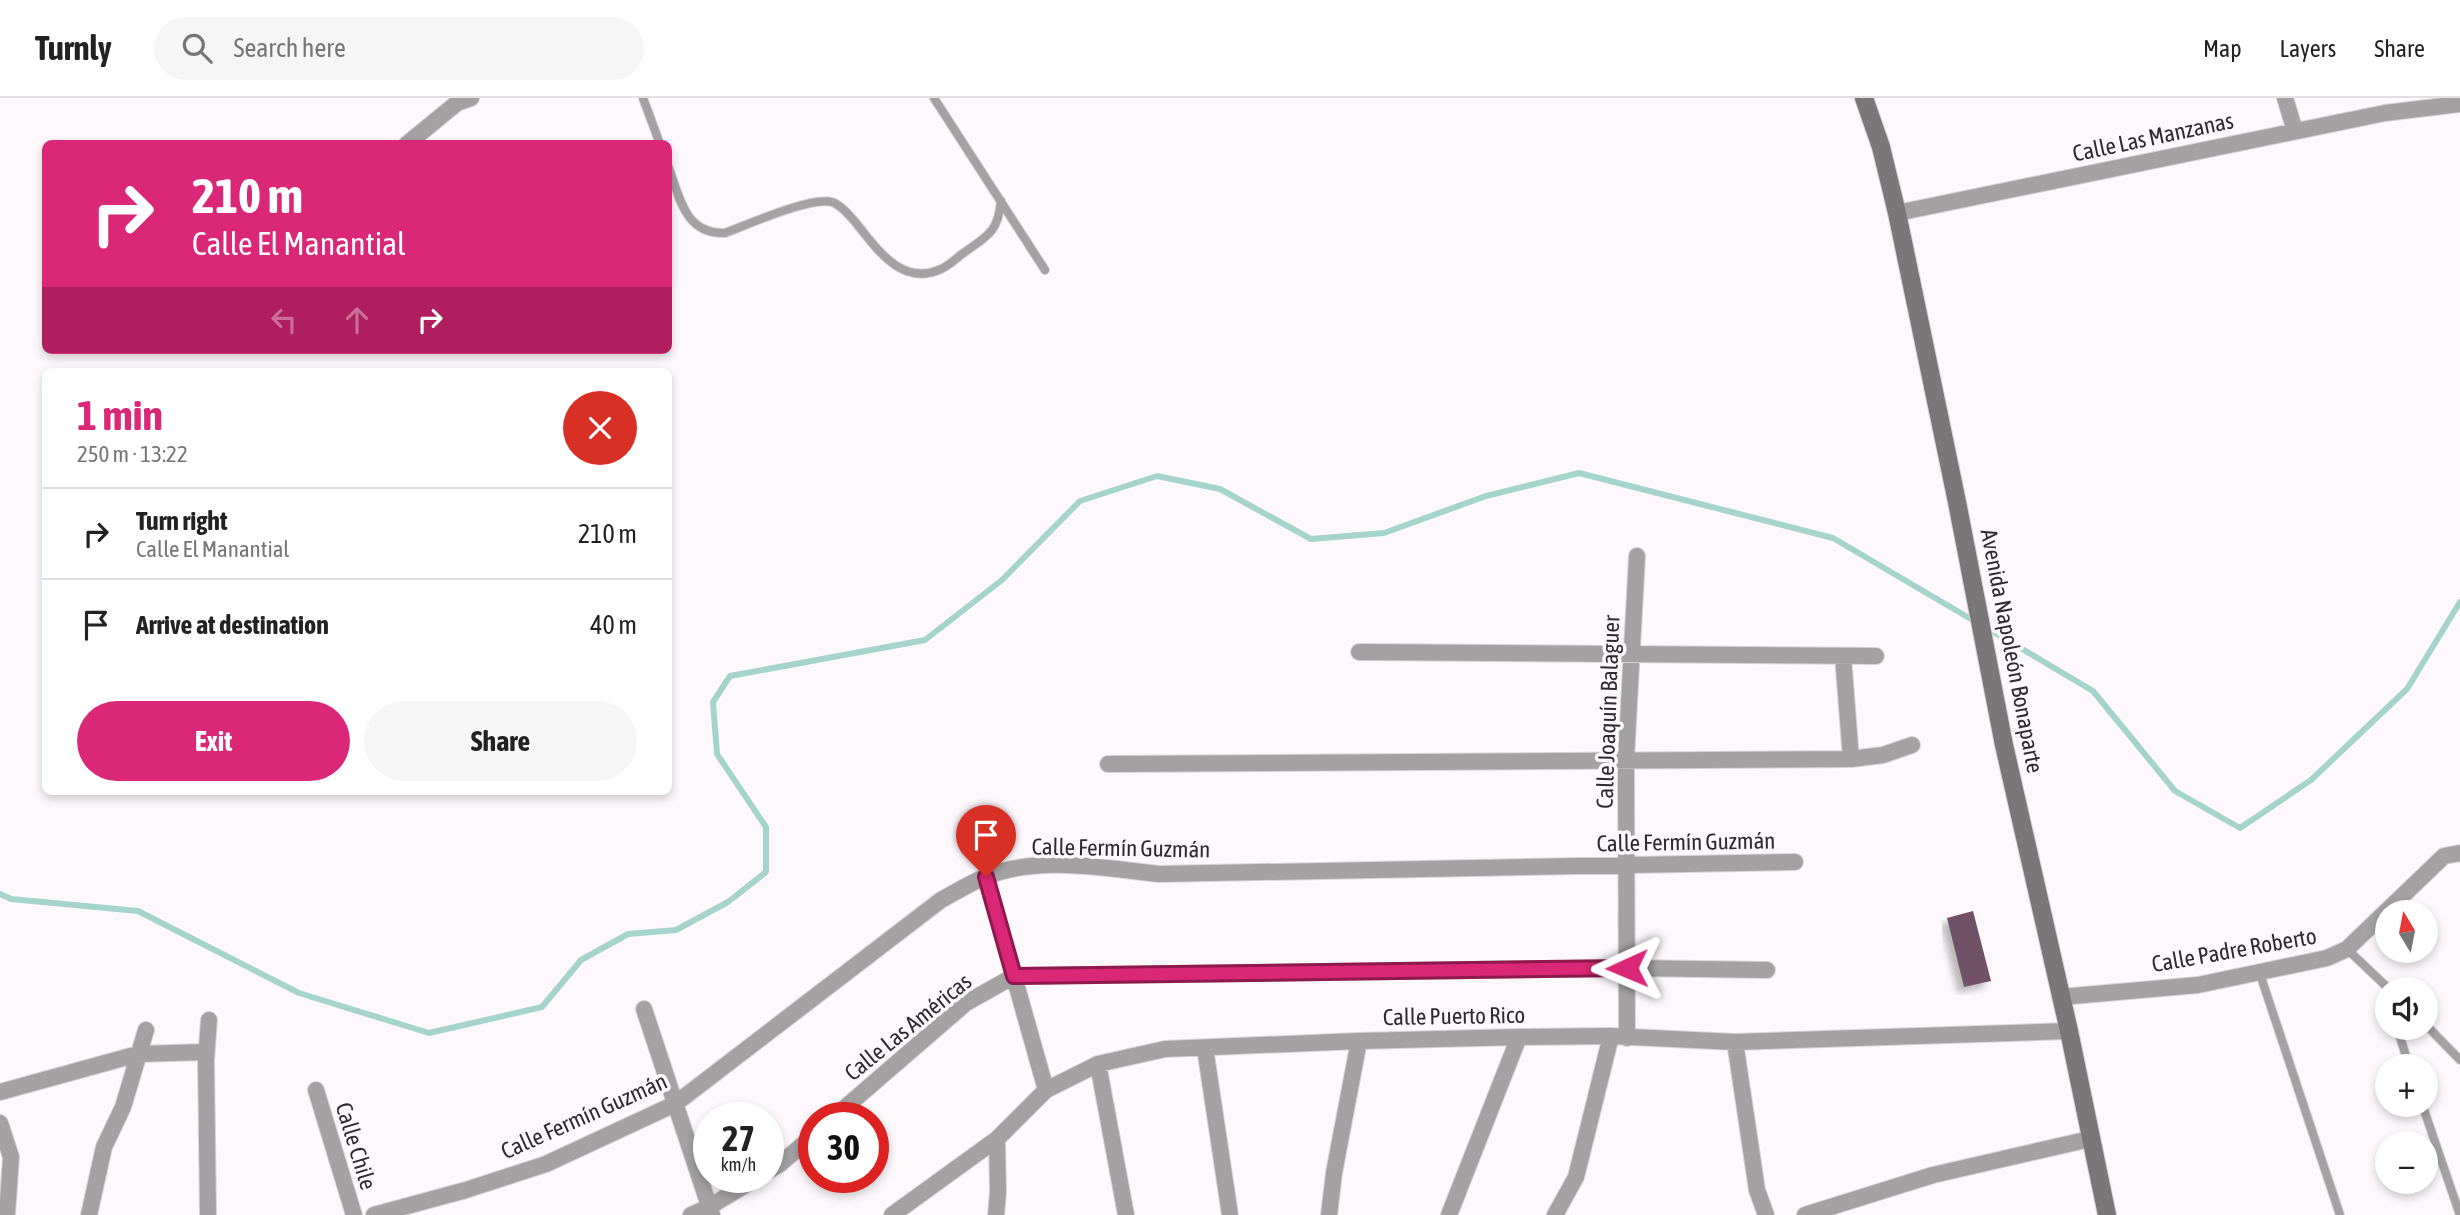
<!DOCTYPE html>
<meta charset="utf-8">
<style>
body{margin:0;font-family:"Asap Condensed",sans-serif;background:#f6f6f6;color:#222;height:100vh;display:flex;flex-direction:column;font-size:26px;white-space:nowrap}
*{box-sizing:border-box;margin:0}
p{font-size:23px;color:#767676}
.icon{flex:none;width:38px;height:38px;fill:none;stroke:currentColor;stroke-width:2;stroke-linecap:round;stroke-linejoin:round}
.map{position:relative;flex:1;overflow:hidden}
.drawer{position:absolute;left:42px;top:270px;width:630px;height:427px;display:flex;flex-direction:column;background:#fff;border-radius:10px;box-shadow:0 4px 10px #0003}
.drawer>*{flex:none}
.guide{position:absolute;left:42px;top:42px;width:630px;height:214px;border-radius:10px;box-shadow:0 4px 10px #0003;background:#db2777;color:#fff;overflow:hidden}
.needle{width:46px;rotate:350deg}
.fabs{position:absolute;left:2375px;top:802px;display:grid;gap:14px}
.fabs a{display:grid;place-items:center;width:63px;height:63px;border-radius:50%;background:#fff;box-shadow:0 4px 10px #0003;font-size:35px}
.speed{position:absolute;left:693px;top:1004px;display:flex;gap:14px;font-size:35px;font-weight:700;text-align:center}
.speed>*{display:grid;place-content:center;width:91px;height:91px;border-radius:50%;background:#fff;box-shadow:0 4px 10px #0003;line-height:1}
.speed small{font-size:18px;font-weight:400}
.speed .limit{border:10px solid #d22;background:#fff;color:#111}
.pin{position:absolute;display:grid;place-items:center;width:60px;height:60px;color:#fff;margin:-72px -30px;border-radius:50% 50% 50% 0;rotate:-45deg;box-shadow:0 0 7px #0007}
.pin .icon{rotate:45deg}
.me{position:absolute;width:77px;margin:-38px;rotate:269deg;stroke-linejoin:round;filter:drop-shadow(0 0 5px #0008)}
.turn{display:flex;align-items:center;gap:24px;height:147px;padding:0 35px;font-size:32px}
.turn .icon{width:91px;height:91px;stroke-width:2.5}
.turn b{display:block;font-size:49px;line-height:60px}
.lanes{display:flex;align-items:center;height:66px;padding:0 35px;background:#0003;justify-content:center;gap:35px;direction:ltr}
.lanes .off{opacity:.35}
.round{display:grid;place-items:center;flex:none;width:74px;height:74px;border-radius:37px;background:#f6f6f6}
.head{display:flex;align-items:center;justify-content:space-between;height:119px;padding:0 35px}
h1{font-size:42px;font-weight:700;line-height:52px;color:#db2777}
.action{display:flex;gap:14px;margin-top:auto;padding:14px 35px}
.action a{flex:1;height:80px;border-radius:42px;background:#db2777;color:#fff;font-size:28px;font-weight:700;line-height:80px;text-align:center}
.action a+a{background:#f6f6f6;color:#222}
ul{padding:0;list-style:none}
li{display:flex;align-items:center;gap:21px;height:91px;padding:0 35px;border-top:2px solid #e0e0e0}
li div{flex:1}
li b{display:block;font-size:26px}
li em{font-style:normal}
header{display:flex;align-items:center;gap:42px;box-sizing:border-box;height:98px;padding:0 35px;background:#fff;border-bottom:2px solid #e0e0e0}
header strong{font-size:33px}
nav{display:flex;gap:38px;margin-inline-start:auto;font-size:24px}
.search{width:490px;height:63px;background:#f6f6f6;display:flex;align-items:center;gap:18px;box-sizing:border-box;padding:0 24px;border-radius:38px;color:#767676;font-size:26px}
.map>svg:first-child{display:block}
</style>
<header>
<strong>Turnly</strong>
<div class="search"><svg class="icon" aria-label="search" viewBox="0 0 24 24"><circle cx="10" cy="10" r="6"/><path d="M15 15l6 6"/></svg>Search here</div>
<nav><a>Map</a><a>Layers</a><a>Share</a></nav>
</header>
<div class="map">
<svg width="2460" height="1117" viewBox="0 0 2460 1117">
<defs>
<filter id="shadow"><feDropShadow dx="-6" dy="6" stdDeviation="3.5" flood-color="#0004"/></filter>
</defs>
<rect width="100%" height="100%" fill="#fdf8fb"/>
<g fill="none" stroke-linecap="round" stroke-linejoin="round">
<path stroke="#a5d4cd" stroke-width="6" d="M 1985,529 L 2093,593 L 2175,693 L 2240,730 L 2311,682 L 2407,591 L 2460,504
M 0,796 L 11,801 L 138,813 L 299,895 L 429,935 L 542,909 L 581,862 L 628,836 L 676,832 L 728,804 L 766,774 L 766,729 L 717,656 L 713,604 L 730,578 L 925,542 L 1002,482 L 1080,403 L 1157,378 L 1220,391 L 1311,441 L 1384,435 L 1486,398 L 1579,375 L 1833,440 L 1976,524"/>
</g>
<path fill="#705166" filter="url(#shadow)" d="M 1973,813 L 1991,883 L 1964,889 L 1947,820 Z"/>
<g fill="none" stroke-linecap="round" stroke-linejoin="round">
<g stroke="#d8d3d6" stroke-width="10">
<path id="lane" d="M 643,0 L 660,46
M 934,0 L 1045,172
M 668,68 C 680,99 684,136 725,135 C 747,127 811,98 832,104 C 841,107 849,117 856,125 C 877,151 902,189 941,171 C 948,168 956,161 962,156 C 987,138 998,135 1001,103
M 2347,851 L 2389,891
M 2260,876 L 2340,1117
M 2426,927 L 2460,962
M 2397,929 L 2409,968
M 2422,1006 L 2460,1117"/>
</g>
<g stroke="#d8d3d6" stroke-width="18">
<path id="street" d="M 2285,0 L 2295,33
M 407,46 L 457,5 L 471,0
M 1897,115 L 2385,15 L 2460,6
M 1359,554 L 1876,558
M 1843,558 L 1851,661
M 1108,666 L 1851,661 L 1883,657 L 1912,647
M 986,779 L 1046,992
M 2061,899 L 2198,887 L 2327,860 L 2347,851 L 2444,758 L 2460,755
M 644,911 L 712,1117
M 1627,940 L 1626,661 L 1637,458
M 1735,944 L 1757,1092 L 1766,1117
M 1205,950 L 1230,1117
M 1098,966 L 1126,1117
M 316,992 L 354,1117
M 0,994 L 138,956 L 206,954
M 833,1020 L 966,905 L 1014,878 L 1627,870 L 1767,872
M 0,1025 L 11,1059 L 7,1117
M 768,1073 L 780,1066 L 814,1037
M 89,1117 L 104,1049 L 123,1009 L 146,932
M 208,1117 L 206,962 L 209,922
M 374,1117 L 466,1092 L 546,1066 L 675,1006 L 941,802 C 956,794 970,785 985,779 C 1039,757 1103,770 1159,776 L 1795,764
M 691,1117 L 709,1109 L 757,1080
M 892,1117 L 997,1041 L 1046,992 L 1098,966 L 1165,951 L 1359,943 L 1519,939 L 1611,938 L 1735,944 L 2069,933
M 996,1117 L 998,1094 L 997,1041
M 1329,1117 L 1334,1075 L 1359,943
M 1449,1117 L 1519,939
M 1555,1117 L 1576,1079 L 1611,938
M 1805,1117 L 1933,1077 L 2090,1041"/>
</g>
<g stroke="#d8d3d6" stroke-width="20">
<path id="secondary" d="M 1864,0 L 1881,49 L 1897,115 L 1957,404 L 2004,647 L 2069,933 L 2107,1117"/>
</g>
<use href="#lane" stroke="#a3a1a2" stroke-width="8"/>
<use href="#street" stroke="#a3a1a2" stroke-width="16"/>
<use href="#secondary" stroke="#7a7779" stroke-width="18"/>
</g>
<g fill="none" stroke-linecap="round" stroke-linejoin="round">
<g stroke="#8e194d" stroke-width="18">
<path id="route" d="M 986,779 L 1014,878 L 1627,870"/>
</g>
<use href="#route" stroke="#db2777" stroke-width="12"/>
</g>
<g text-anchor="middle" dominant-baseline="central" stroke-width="7" stroke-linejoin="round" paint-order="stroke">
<g font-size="23" fill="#2d2b2d" stroke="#fdf8fb">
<text transform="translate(2153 39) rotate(-12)">Calle Las Manzanas</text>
<text transform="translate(2012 553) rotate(79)">Avenida Napoleón Bonaparte</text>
<text transform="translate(1608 614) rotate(-88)">Calle Joaquín Balaguer</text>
<text transform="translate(1686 744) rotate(-1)">Calle Fermín Guzmán</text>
<text transform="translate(1121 750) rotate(1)">Calle Fermín Guzmán</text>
<text transform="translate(2234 852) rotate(-10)">Calle Padre Roberto</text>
<text transform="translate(1454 918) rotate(-1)">Calle Puerto Rico</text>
<text transform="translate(908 929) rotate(-39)">Calle Las Américas</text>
<text transform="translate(584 1018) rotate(-24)">Calle Fermín Guzmán</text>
<text transform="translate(356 1048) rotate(73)">Calle Chile</text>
</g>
</g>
</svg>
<div class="fabs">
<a><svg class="needle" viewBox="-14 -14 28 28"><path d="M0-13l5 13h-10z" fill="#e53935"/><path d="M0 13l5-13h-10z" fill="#767676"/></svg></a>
<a><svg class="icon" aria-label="sound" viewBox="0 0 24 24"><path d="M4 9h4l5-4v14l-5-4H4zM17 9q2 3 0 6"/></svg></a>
<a>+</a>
<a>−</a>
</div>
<div class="speed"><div>27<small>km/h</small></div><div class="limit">30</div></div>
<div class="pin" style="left:986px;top:779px;background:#d93025"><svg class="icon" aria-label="arrive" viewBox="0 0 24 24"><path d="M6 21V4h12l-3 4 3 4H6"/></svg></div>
<svg class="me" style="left:1627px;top:870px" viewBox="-20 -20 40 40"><path d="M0-17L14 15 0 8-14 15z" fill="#db2777" stroke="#fff" stroke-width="4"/></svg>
<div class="guide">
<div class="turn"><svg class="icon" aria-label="right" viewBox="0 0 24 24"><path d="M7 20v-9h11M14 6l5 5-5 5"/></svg><div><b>210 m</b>Calle El Manantial</div></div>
<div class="lanes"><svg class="icon off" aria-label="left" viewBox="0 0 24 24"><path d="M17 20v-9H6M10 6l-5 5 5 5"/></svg><svg class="icon off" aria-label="ahead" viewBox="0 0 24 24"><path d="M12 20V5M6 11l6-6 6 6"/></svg><svg class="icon" aria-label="right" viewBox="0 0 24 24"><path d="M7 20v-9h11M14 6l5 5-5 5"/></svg></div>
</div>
<section class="drawer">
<div class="head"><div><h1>1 min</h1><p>250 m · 13:22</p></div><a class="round" style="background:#d93025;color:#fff"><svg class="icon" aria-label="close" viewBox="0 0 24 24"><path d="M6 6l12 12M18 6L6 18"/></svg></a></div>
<ul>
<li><svg class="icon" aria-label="right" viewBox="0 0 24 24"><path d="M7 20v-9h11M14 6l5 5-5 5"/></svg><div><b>Turn right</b><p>Calle El Manantial</p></div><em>210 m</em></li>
<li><svg class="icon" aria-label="arrive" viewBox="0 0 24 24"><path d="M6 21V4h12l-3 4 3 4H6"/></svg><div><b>Arrive at destination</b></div><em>40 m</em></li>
</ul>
<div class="action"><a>Exit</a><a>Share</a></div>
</section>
</div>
